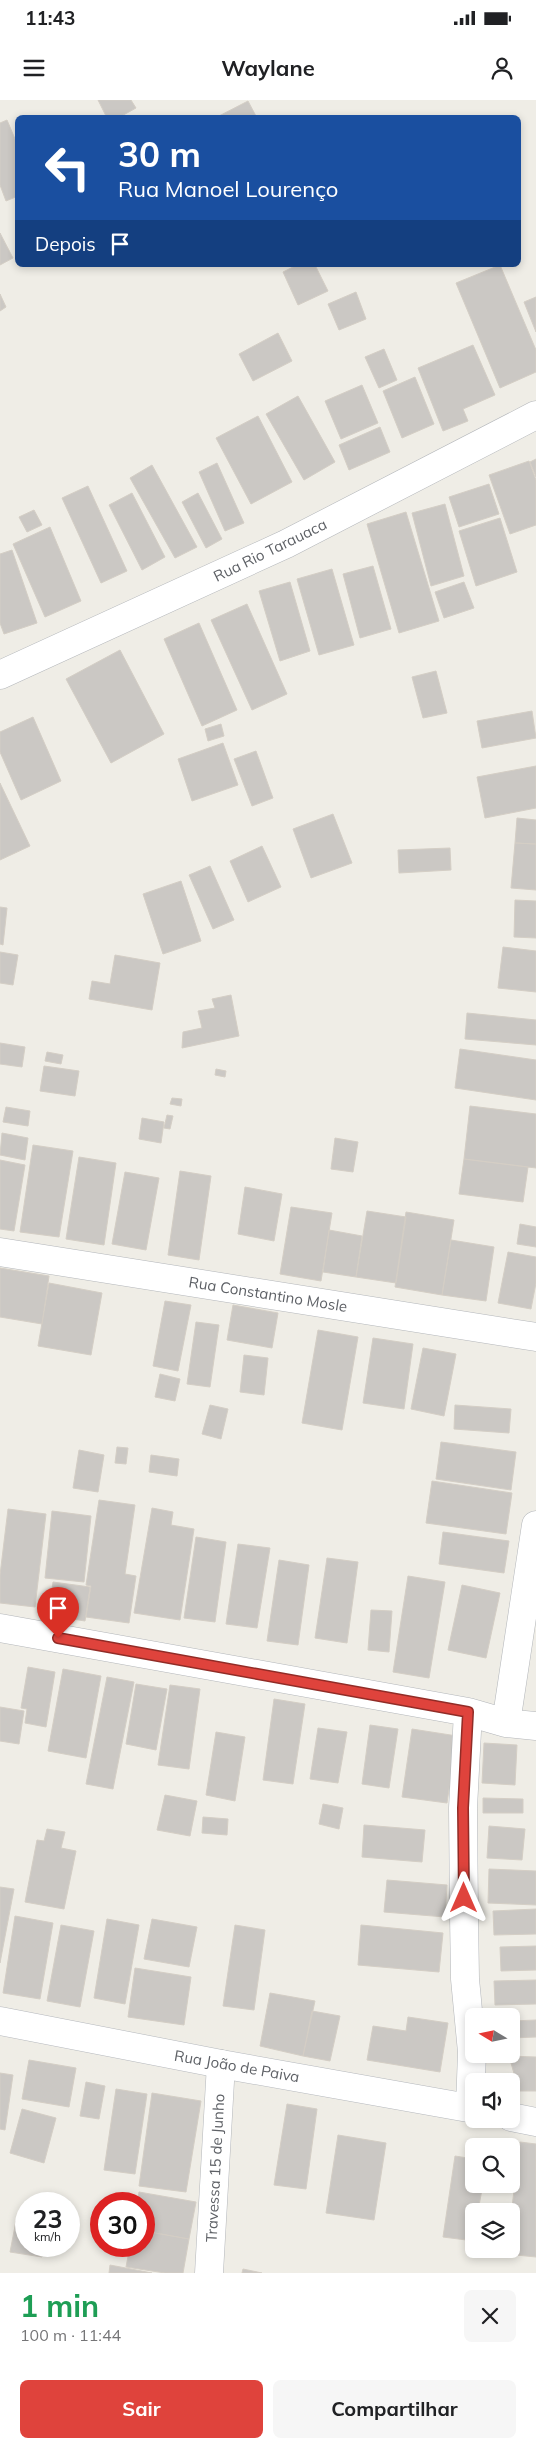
<!DOCTYPE html>
<html lang="pt">
<meta charset="utf-8">
<style>
body{margin:0;font-family:Mulish,sans-serif;background:#f6f6f6;color:#202124;height:100vh;display:flex;flex-direction:column;font-size:19px;white-space:nowrap}
*{box-sizing:border-box;margin:0}
p{font-size:16px;color:#757577}
.icon{flex:none;width:28px;height:28px;fill:none;stroke:currentColor;stroke-width:2;stroke-linecap:round;stroke-linejoin:round}
.map{position:relative;height:2173px;overflow:hidden}
.drawer{display:flex;flex-direction:column;background:#fff;flex:1}
.drawer>*{flex:none}
.hud{position:absolute;left:15px;top:15px;width:506px;height:152px;border-radius:8px;box-shadow:0 2px 8px #0003;background:#1a4fa0;color:#fff;overflow:hidden}
.needle{width:32px;rotate:280deg}
.tools{position:absolute;left:465px;top:1908px;display:grid;gap:10px}
.tools a{display:grid;place-items:center;width:55px;height:55px;border-radius:8px;background:#fff;box-shadow:0 2px 8px #0003;font-size:25px}
.speed{position:absolute;left:15px;top:2092px;display:flex;gap:10px;font-size:25px;font-weight:700;text-align:center}
.speed>*{display:grid;place-content:center;width:65px;height:65px;border-radius:50%;background:#fff;box-shadow:0 2px 8px #0003;line-height:1}
.speed small{font-size:12px;font-weight:400}
.speed .limit{border:8px solid #d22;background:#fff;color:#111}
.pin{position:absolute;display:grid;place-items:center;width:42px;height:42px;color:#fff;margin:-51px -21px;border-radius:50% 50% 50% 0;rotate:-45deg;box-shadow:0 0 5px #0007}
.pin .icon{rotate:45deg}
.me{position:absolute;width:55px;margin:-28px;rotate:0deg;stroke-linejoin:round;filter:drop-shadow(0 0 4px #0008)}
.turn{display:flex;align-items:center;gap:18px;height:105px;padding:0 20px;font-size:22px}
.turn .icon{width:65px;height:65px;stroke-width:2.5}
.turn b{display:block;font-size:35px;line-height:42px}
.then{display:flex;align-items:center;height:48px;padding:0 20px;background:#0003;gap:10px;font-size:19px}
.round{display:grid;place-items:center;flex:none;width:52px;height:52px;border-radius:8px;background:#f6f6f6}
.overview{display:flex;align-items:center;justify-content:space-between;height:85px;padding:0 20px}
h1{font-size:30px;font-weight:700;line-height:38px;color:#1e9e55}
.primary-button{display:flex;gap:10px;margin-top:auto;padding:10px 20px}
.primary-button a{flex:1;height:58px;border-radius:8px;background:#df433c;color:#fff;font-size:20px;font-weight:700;line-height:58px;text-align:center}
.primary-button a+a{background:#f6f6f6;color:#202124}
.status{display:flex;justify-content:space-between;align-items:center;height:35px;padding:0 25px;background:#fff;direction:ltr}
.status svg{height:14px;fill:currentColor}
header{display:flex;justify-content:space-between;align-items:center;height:65px;padding:0 20px;background:#fff;font-size:22px;font-weight:700}
.map>svg:first-child{display:block}
</style>
<div class="status"><b>11:43</b><svg viewBox="0 0 49 12"><path d="M0 12V9h3v3zM5 12V6h3v6zM10 12V3h3v9zM15 12V0h3v12zM26 1h20v11H26zM47 4h2v5h-2z"/></svg></div>
<header><svg class="icon" aria-label="menu" viewBox="0 0 24 24"><path d="M4 6h16M4 12h16M4 18h16"/></svg>Waylane<svg class="icon" aria-label="person" viewBox="0 0 24 24"><circle cx="12" cy="8" r="4"/><path d="M4 21q1-7 8-7t8 7"/></svg></header>
<div class="map">
<svg width="536" height="2173" viewBox="0 0 536 2173">
<rect width="100%" height="100%" fill="#efede6"/>
<path fill="#cbc8c4" stroke="#d4cec5" d="M 98,0 L 131,0 L 136,8 L 118,18 L 107,18 Z
M 248,1 L 257,18 L 220,18 L 219,16 Z
M 7,20 L 18,46 L 18,96 L 6,101 L 0,85 L 0,23 Z
M 0,133 L 13,158 L 0,165 Z
M 297,165 L 315,165 L 328,191 L 298,205 L 283,172 Z
M 500,165 L 536,250 L 536,272 L 500,288 L 456,183 Z
M 356,192 L 366,219 L 339,230 L 328,204 Z
M 0,194 L 6,207 L 0,211 Z
M 536,197 L 536,232 L 524,202 Z
M 278,233 L 292,261 L 253,281 L 239,254 Z
M 473,245 L 495,295 L 463,309 L 468,321 L 443,331 L 418,268 Z
M 384,249 L 397,280 L 379,288 L 365,257 Z
M 415,277 L 434,324 L 402,338 L 383,291 Z
M 362,285 L 378,323 L 341,339 L 325,301 Z
M 298,296 L 335,362 L 304,380 L 266,314 Z
M 258,316 L 292,382 L 251,404 L 216,338 Z
M 380,327 L 390,352 L 349,370 L 339,345 Z
M 536,359 L 536,377 L 530,362 Z
M 529,361 L 536,380 L 536,425 L 510,434 L 489,375 Z
M 217,363 L 244,423 L 225,431 L 199,372 Z
M 152,365 L 197,447 L 175,458 L 130,378 Z
M 489,384 L 499,414 L 459,427 L 449,397 Z
M 88,386 L 127,471 L 101,483 L 62,398 Z
M 132,393 L 165,457 L 142,470 L 109,405 Z
M 198,393 L 222,439 L 206,448 L 182,402 Z
M 445,404 L 464,476 L 431,486 L 412,413 Z
M 34,410 L 42,425 L 27,432 L 19,417 Z
M 406,412 L 439,521 L 399,533 L 367,424 Z
M 500,418 L 517,472 L 476,486 L 459,431 Z
M 50,427 L 81,501 L 45,517 L 13,444 Z
M 12,450 L 37,523 L 4,534 L 0,523 L 0,454 Z
M 373,466 L 391,529 L 360,538 L 343,474 Z
M 332,469 L 354,545 L 319,555 L 297,479 Z
M 290,482 L 310,551 L 280,561 L 259,491 Z
M 464,482 L 474,508 L 444,518 L 435,492 Z
M 247,504 L 287,594 L 252,610 L 211,520 Z
M 199,523 L 237,610 L 202,626 L 164,539 Z
M 120,550 L 164,634 L 111,663 L 66,579 Z
M 436,571 L 447,613 L 423,618 L 412,577 Z
M 532,611 L 536,638 L 482,648 L 477,621 Z
M 33,617 L 61,681 L 21,700 L 0,652 L 0,632 Z
M 221,624 L 224,636 L 208,641 L 205,629 Z
M 223,643 L 238,685 L 192,701 L 178,659 Z
M 256,651 L 273,698 L 252,706 L 234,659 Z
M 536,666 L 536,708 L 485,718 L 477,677 Z
M 0,683 L 30,746 L 0,760 Z
M 333,714 L 352,763 L 311,778 L 293,729 Z
M 517,718 L 536,720 L 536,744 L 515,743 Z
M 515,743 L 536,744 L 536,790 L 511,788 Z
M 262,746 L 281,787 L 248,802 L 230,761 Z
M 450,748 L 451,770 L 399,773 L 398,750 Z
M 210,766 L 234,820 L 213,829 L 189,775 Z
M 181,781 L 201,841 L 163,854 L 143,794 Z
M 515,800 L 536,801 L 536,838 L 514,837 Z
M 0,807 L 7,808 L 3,845 L 0,844 Z
M 503,847 L 536,851 L 536,892 L 498,888 Z
M 0,852 L 18,855 L 13,885 L 0,883 Z
M 115,855 L 160,863 L 152,910 L 89,899 L 92,881 L 110,884 Z
M 231,895 L 239,936 L 182,948 L 183,932 L 202,928 L 198,911 L 215,908 L 212,899 Z
M 467,913 L 536,920 L 536,945 L 465,939 Z
M 0,943 L 25,947 L 22,967 L 0,964 Z
M 460,949 L 536,960 L 536,1000 L 455,988 Z
M 47,952 L 63,955 L 61,964 L 45,961 Z
M 44,966 L 79,971 L 75,996 L 40,991 Z
M 216,969 L 226,971 L 225,977 L 215,975 Z
M 172,998 L 182,999 L 181,1006 L 170,1004 Z
M 470,1006 L 536,1014 L 536,1068 L 464,1059 Z
M 6,1007 L 30,1011 L 28,1026 L 3,1022 Z
M 167,1015 L 173,1016 L 170,1029 L 164,1028 Z
M 142,1018 L 164,1022 L 161,1043 L 139,1039 Z
M 2,1033 L 28,1038 L 25,1060 L 0,1055 Z
M 335,1038 L 358,1042 L 353,1072 L 331,1069 Z
M 33,1045 L 73,1051 L 59,1137 L 20,1132 Z
M 79,1057 L 116,1063 L 104,1145 L 66,1139 Z
M 464,1059 L 528,1067 L 523,1102 L 459,1094 Z
M 0,1060 L 25,1065 L 14,1131 L 0,1129 Z
M 180,1071 L 211,1076 L 199,1160 L 168,1155 Z
M 125,1072 L 159,1078 L 146,1150 L 112,1144 Z
M 245,1087 L 282,1094 L 274,1141 L 238,1134 Z
M 291,1107 L 332,1113 L 321,1181 L 280,1174 Z
M 367,1111 L 406,1117 L 396,1183 L 356,1177 Z
M 406,1112 L 454,1120 L 442,1195 L 395,1187 Z
M 520,1124 L 536,1127 L 536,1147 L 517,1144 Z
M 329,1130 L 362,1136 L 356,1177 L 323,1172 Z
M 451,1140 L 494,1147 L 486,1201 L 442,1195 Z
M 508,1152 L 536,1157 L 536,1183 L 531,1209 L 498,1203 Z
M 0,1168 L 49,1176 L 42,1224 L 0,1217 Z
M 49,1183 L 102,1193 L 91,1255 L 38,1246 Z
M 165,1201 L 191,1205 L 178,1271 L 153,1266 Z
M 233,1205 L 278,1213 L 272,1248 L 227,1240 Z
M 196,1222 L 219,1225 L 210,1287 L 187,1284 Z
M 318,1230 L 358,1237 L 342,1330 L 302,1323 Z
M 373,1238 L 413,1244 L 404,1309 L 363,1303 Z
M 423,1248 L 456,1254 L 444,1316 L 411,1309 Z
M 244,1255 L 268,1258 L 264,1295 L 240,1292 Z
M 160,1274 L 180,1279 L 175,1301 L 155,1297 Z
M 210,1305 L 228,1309 L 221,1339 L 202,1334 Z
M 455,1305 L 511,1309 L 509,1333 L 454,1329 Z
M 441,1342 L 516,1352 L 511,1390 L 436,1379 Z
M 117,1347 L 128,1348 L 126,1364 L 115,1363 Z
M 79,1350 L 104,1355 L 98,1392 L 73,1388 Z
M 151,1355 L 179,1359 L 177,1376 L 149,1372 Z
M 432,1381 L 512,1393 L 506,1434 L 426,1423 Z
M 99,1400 L 135,1405 L 125,1474 L 136,1476 L 129,1523 L 86,1517 L 91,1486 L 86,1485 Z
M 152,1408 L 173,1412 L 171,1425 L 194,1429 L 180,1520 L 134,1513 Z
M 8,1409 L 46,1414 L 35,1507 L 0,1503 L 0,1475 Z
M 52,1411 L 91,1416 L 84,1482 L 45,1478 Z
M 443,1432 L 509,1441 L 504,1473 L 439,1464 Z
M 196,1437 L 226,1442 L 215,1522 L 184,1518 Z
M 238,1444 L 270,1448 L 257,1528 L 226,1524 Z
M 327,1458 L 358,1462 L 347,1543 L 315,1538 Z
M 279,1460 L 309,1465 L 298,1545 L 267,1541 Z
M 408,1476 L 445,1482 L 429,1578 L 393,1572 Z
M 53,1482 L 90,1487 L 85,1521 L 48,1515 Z
M 462,1485 L 500,1493 L 486,1558 L 448,1550 Z
M 371,1510 L 392,1511 L 389,1552 L 368,1550 Z
M 28,1567 L 55,1572 L 46,1627 L 25,1623 L 27,1609 L 21,1608 Z
M 63,1569 L 101,1576 L 86,1658 L 48,1651 Z
M 107,1577 L 134,1582 L 113,1689 L 86,1684 Z
M 136,1584 L 167,1589 L 156,1650 L 126,1644 Z
M 170,1585 L 200,1589 L 189,1669 L 158,1665 Z
M 274,1599 L 305,1604 L 293,1684 L 263,1680 Z
M 0,1607 L 24,1611 L 19,1644 L 0,1641 Z
M 370,1625 L 398,1629 L 389,1688 L 362,1684 Z
M 318,1628 L 347,1632 L 338,1683 L 310,1679 Z
M 412,1629 L 457,1636 L 447,1703 L 402,1697 Z
M 216,1632 L 245,1637 L 235,1701 L 206,1695 Z
M 484,1643 L 517,1645 L 515,1685 L 482,1683 Z
M 165,1695 L 197,1701 L 190,1736 L 157,1730 Z
M 483,1698 L 523,1699 L 523,1713 L 483,1713 Z
M 323,1704 L 343,1708 L 339,1729 L 319,1724 Z
M 203,1717 L 228,1719 L 227,1735 L 202,1733 Z
M 364,1725 L 425,1730 L 422,1762 L 362,1757 Z
M 489,1726 L 525,1729 L 522,1760 L 487,1758 Z
M 47,1729 L 65,1732 L 61,1748 L 76,1751 L 64,1809 L 25,1802 L 37,1740 L 44,1741 Z
M 489,1769 L 536,1771 L 536,1805 L 488,1803 Z
M 387,1780 L 447,1785 L 445,1817 L 384,1812 Z
M 0,1787 L 14,1789 L 0,1863 Z
M 536,1809 L 536,1834 L 494,1835 L 493,1811 Z
M 15,1816 L 53,1823 L 40,1899 L 3,1893 Z
M 107,1819 L 139,1825 L 125,1904 L 94,1898 Z
M 152,1819 L 197,1827 L 189,1867 L 144,1859 Z
M 61,1825 L 94,1831 L 80,1907 L 47,1901 Z
M 235,1825 L 265,1830 L 254,1910 L 223,1906 Z
M 361,1825 L 443,1833 L 439,1872 L 358,1865 Z
M 536,1846 L 536,1870 L 501,1871 L 500,1847 Z
M 135,1868 L 191,1877 L 184,1925 L 128,1917 Z
M 536,1880 L 536,1904 L 495,1905 L 494,1881 Z
M 270,1893 L 315,1901 L 303,1956 L 260,1946 Z
M 312,1911 L 340,1916 L 330,1961 L 303,1956 Z
M 408,1917 L 448,1923 L 440,1972 L 367,1960 L 373,1926 L 406,1931 Z
M 536,1920 L 536,1937 L 511,1938 L 511,1921 Z
M 509,1956 L 536,1957 L 536,1991 L 519,1991 Z
M 29,1960 L 76,1968 L 69,2007 L 22,1999 Z
M 0,1973 L 13,1975 L 5,2030 L 0,2029 Z
M 86,1982 L 105,1986 L 99,2019 L 80,2016 Z
M 116,1989 L 147,1994 L 135,2074 L 104,2070 Z
M 152,1993 L 201,2001 L 186,2092 L 139,2086 Z
M 287,2004 L 317,2009 L 306,2089 L 274,2085 Z
M 22,2009 L 56,2018 L 44,2063 L 10,2053 Z
M 338,2035 L 386,2043 L 374,2120 L 326,2113 Z
M 520,2042 L 536,2044 L 536,2157 L 506,2154 L 507,2149 L 511,2149 L 511,2115 Z
M 455,2056 L 474,2059 L 474,2084 L 483,2084 L 478,2111 L 474,2111 L 474,2141 L 443,2137 Z
M 139,2092 L 196,2102 L 189,2139 L 144,2131 L 144,2104 L 137,2104 Z
M 16,2121 L 26,2123 L 26,2146 L 44,2146 L 42,2157 L 10,2152 Z
M 144,2131 L 189,2139 L 183,2173 L 165,2173 L 126,2167 L 130,2146 L 144,2146 Z
M 110,2165 L 152,2173 L 109,2173 Z
M 243,2169 L 262,2173 L 242,2173 Z"/>
<g fill="none" stroke-linecap="round" stroke-linejoin="round">
<g stroke="#b3b6ba" stroke-width="29">
<path id="street" d="M 0,575 L 286,444 L 536,315
M 0,1152 L 536,1237
M 0,1528 L 468,1612 L 506,1623 L 536,1626
M 468,1612 L 463,1708 L 464,1816 L 465,1879 L 472,1952 L 470,2008
M 506,1623 L 536,1425
M 209,2173 L 221,1964"/>
</g>
<g stroke="#b5b8bd" stroke-width="29">
<path id="secondary" d="M 0,1921 L 221,1964 L 474,2009
M 511,2017 L 536,2022"/>
</g>
<use href="#street" stroke="#fff" stroke-width="28"/>
<use href="#secondary" stroke="#fff" stroke-width="28"/>
</g>
<g fill="none" stroke-linecap="round" stroke-linejoin="round">
<g stroke="#912c27" stroke-width="12">
<path id="route" d="M 58,1538 L 468,1612 L 463,1708 L 464,1798"/>
</g>
<use href="#route" stroke="#df433c" stroke-width="9"/>
</g>
<g text-anchor="middle" dominant-baseline="central" stroke-width="4.5" stroke-linejoin="round" paint-order="stroke">
<g font-size="15" fill="#5e6166" stroke="#fff">
<text transform="translate(270 450) rotate(-26)">Rua Rio Tarauaca</text>
<text transform="translate(268 1194) rotate(9)">Rua Constantino Mosle</text>
<text transform="translate(237 1966) rotate(10)">Rua João de Paiva</text>
<text transform="translate(215 2068) rotate(-87)">Travessa 15 de Junho</text>
</g>
</g>
</svg>
<div class="tools">
<a><svg class="needle" viewBox="-14 -14 28 28"><path d="M0-13l5 13h-10z" fill="#e53935"/><path d="M0 13l5-13h-10z" fill="#757577"/></svg></a>
<a><svg class="icon" aria-label="sound" viewBox="0 0 24 24"><path d="M4 9h4l5-4v14l-5-4H4zM17 9q2 3 0 6"/></svg></a>
<a><svg class="icon" aria-label="search" viewBox="0 0 24 24"><circle cx="10" cy="10" r="6"/><path d="M15 15l6 6"/></svg></a>
<a><svg class="icon" aria-label="layers" viewBox="0 0 24 24"><path d="M12 4l9 5-9 5-9-5zM3 14l9 5 9-5"/></svg></a>
</div>
<div class="speed"><div>23<small>km/h</small></div><div class="limit">30</div></div>
<div class="pin" style="left:58px;top:1538px;background:#d93025"><svg class="icon" aria-label="arrive" viewBox="0 0 24 24"><path d="M6 21V4h12l-3 4 3 4H6"/></svg></div>
<svg class="me" style="left:464px;top:1798px" viewBox="-20 -20 40 40"><path d="M0-17L14 15 0 8-14 15z" fill="#df433c" stroke="#fff" stroke-width="4"/></svg>
<div class="hud">
<div class="turn"><svg class="icon" aria-label="left" viewBox="0 0 24 24"><path d="M17 20v-9H6M10 6l-5 5 5 5"/></svg><div><b>30 m</b>Rua Manoel Lourenço</div></div>
<div class="then">Depois<svg class="icon" aria-label="arrive" viewBox="0 0 24 24"><path d="M6 21V4h12l-3 4 3 4H6"/></svg></div>
</div>
</div>
<section class="drawer">
<div class="overview"><div><h1>1 min</h1><p>100 m · 11:44</p></div><a class="round"><svg class="icon" aria-label="close" viewBox="0 0 24 24"><path d="M6 6l12 12M18 6L6 18"/></svg></a></div>
<div class="primary-button"><a>Sair</a><a>Compartilhar</a></div>
</section>
